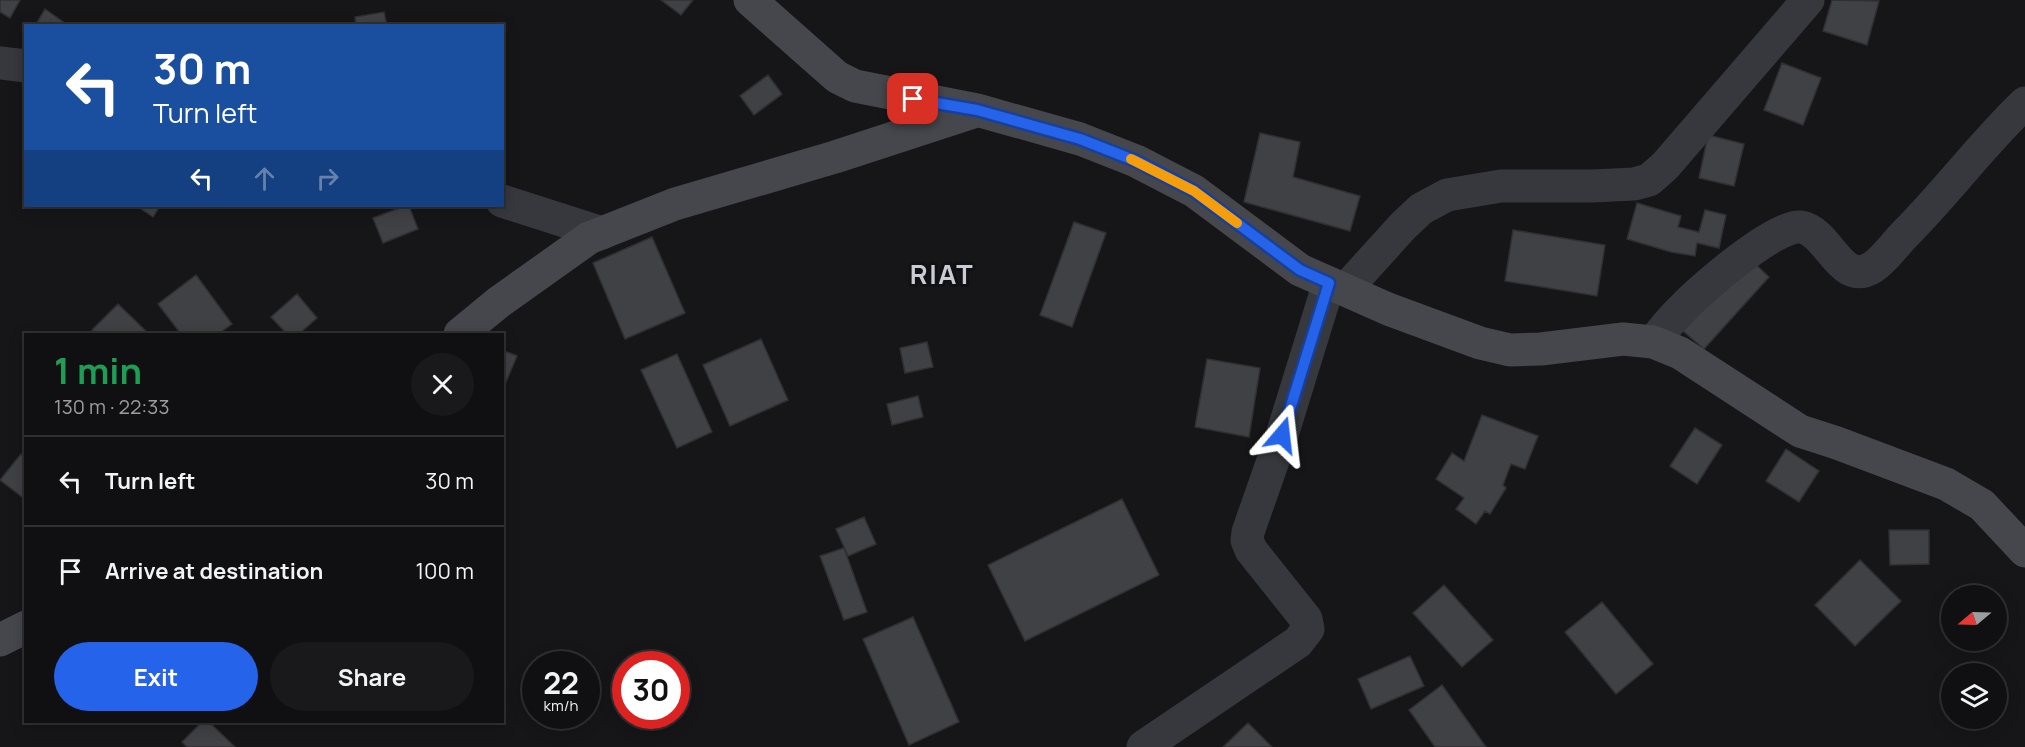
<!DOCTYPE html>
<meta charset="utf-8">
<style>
body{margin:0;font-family:Manrope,sans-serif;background:#19191b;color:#f1f3f6;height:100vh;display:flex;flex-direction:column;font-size:22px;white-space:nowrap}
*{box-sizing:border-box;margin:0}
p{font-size:20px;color:#9c9d9f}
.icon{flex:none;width:33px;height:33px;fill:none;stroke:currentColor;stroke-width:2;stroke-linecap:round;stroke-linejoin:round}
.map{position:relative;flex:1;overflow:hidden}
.details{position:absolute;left:24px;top:333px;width:480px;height:390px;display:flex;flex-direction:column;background:#101012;border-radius:0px;box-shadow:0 3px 15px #0003,0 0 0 2px #303032}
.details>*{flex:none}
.banner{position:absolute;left:24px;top:24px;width:480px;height:183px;border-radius:0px;box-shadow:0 3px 15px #0003,0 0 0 2px #303032;background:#1a4fa0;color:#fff;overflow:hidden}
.needle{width:39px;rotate:251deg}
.buttons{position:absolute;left:1941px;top:585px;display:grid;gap:12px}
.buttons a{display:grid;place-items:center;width:66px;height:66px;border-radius:50%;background:#101012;box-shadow:0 3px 15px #0003,0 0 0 2px #303032;font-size:30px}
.speed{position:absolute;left:522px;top:651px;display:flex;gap:12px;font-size:30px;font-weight:700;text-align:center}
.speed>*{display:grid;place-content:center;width:78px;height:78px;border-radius:50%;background:#101012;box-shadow:0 3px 15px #0003,0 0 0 2px #303032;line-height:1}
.speed small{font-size:15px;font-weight:400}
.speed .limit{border:9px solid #d22;background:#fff;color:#111}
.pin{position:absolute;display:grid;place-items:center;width:51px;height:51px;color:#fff;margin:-26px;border-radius:12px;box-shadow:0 3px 9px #0006}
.me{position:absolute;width:66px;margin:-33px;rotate:17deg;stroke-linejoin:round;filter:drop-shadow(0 0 4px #0008)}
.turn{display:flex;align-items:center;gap:21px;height:126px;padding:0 30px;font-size:27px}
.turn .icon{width:78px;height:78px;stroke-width:2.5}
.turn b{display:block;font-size:42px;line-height:51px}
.lanes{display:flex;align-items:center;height:57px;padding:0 30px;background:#0003;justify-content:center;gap:30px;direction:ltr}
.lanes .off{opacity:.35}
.round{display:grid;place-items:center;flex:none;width:63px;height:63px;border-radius:32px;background:#19191b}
.headline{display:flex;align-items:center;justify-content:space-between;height:102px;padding:0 30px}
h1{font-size:36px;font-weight:700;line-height:45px;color:#1e9e55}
.action{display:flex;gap:12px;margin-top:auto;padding:12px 30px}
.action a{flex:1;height:69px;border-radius:36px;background:#2563eb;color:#fff;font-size:24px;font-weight:700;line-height:69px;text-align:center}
.action a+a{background:#19191b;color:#f1f3f6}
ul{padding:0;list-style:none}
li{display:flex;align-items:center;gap:18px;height:90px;padding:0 30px;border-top:2px solid #303032}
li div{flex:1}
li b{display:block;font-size:22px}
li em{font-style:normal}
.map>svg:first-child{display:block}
</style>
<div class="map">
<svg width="2025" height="747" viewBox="0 0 2025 747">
<rect width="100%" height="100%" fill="#161618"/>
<path fill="#404145" stroke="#303034" stroke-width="1.5" d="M 0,0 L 20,0 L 10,18 L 0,12 Z
M 661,0 L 693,0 L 681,15 Z
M 1832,0 L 1879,1 L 1867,45 L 1823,31 Z
M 45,9 L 69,26 L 35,26 Z
M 384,12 L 387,26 L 356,26 L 355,17 Z
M 1782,63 L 1821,78 L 1803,125 L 1764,110 Z
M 768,75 L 782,94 L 754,115 L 740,96 Z
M 1260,133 L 1300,142 L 1293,177 L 1360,196 L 1350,231 L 1244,202 Z
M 1708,135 L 1744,144 L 1734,186 L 1699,178 Z
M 1637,203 L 1681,216 L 1678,227 L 1699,232 L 1705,210 L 1726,215 L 1719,248 L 1697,243 L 1695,256 L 1671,252 L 1627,239 Z
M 137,206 L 160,206 L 153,217 Z
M 405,206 L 409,206 L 418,229 L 383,243 L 373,218 Z
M 1074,222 L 1106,233 L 1072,327 L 1040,315 Z
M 1513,230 L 1605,245 L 1597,296 L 1505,281 Z
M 652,237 L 685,313 L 625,339 L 593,263 Z
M 1749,258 L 1769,277 L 1704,349 L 1683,331 Z
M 196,275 L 232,324 L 218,334 L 181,334 L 158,304 Z
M 297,294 L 317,318 L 299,334 L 287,334 L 271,317 Z
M 118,304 L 149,334 L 96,334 L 92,330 Z
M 761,339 L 788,400 L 730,426 L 703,365 Z
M 927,342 L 933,367 L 905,373 L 900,348 Z
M 502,350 L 517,356 L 503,389 L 502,389 Z
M 677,354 L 712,432 L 677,448 L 641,370 Z
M 1207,359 L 1260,368 L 1249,437 L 1195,427 Z
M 918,396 L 923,417 L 892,425 L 887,404 Z
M 1482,415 L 1538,436 L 1525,469 L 1511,464 L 1503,485 L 1506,488 L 1490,514 L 1485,511 L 1476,524 L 1456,509 L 1464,498 L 1436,479 L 1452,453 L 1464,461 Z
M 1695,428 L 1722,445 L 1697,484 L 1670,466 Z
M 1786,449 L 1819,471 L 1799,502 L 1766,481 Z
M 21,454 L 26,457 L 26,500 L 0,480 Z
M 1122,499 L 1159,575 L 1025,641 L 988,565 Z
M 864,517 L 876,544 L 848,556 L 836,529 Z
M 1889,530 L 1929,530 L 1929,564 L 1890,565 Z
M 844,548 L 867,612 L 844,620 L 820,556 Z
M 1860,560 L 1901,601 L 1855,646 L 1815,605 Z
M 1444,585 L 1493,640 L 1462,667 L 1413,613 Z
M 1602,602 L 1653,664 L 1616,694 L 1565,632 Z
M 913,617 L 959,722 L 909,745 L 863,639 Z
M 1410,656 L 1424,686 L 1371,709 L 1358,679 Z
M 1442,685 L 1486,747 L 1435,747 L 1409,710 Z
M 202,722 L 209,722 L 235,747 L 187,747 L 182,742 Z
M 1248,723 L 1272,747 L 1223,747 Z"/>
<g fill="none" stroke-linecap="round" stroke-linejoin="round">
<path stroke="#37383d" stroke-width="33" d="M 0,63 L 26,66
M 502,201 L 602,233
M 1345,290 L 1403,226 L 1421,209 L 1447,195 L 1501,186 L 1592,186 L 1634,184 L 1649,180 L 1665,166 L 1808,0
M 1653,342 C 1662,331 1672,318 1683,308 C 1701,289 1777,223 1801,227 C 1830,232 1840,288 1873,267 C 1885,259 1895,244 1905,234 C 1947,192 1982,144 2025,103
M 1143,747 L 1298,642 L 1308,629 L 1306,619 L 1251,550 L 1247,540 L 1248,532 L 1282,435 L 1329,283"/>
<path stroke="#45474d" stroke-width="33" d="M 750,0 L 837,77 L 855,86 L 977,110 L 1080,139 L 1136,161 L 1194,191 L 1300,270 L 1388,309 L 1480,343 L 1510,350 L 1541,349 L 1623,339 L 1653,342 L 1680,353 L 1800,431 L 1837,443 L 1946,484 L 1982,505 L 2025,551
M 460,334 L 499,302 L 589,238 L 675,204 L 835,157 L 973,112
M 0,640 L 26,627"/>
</g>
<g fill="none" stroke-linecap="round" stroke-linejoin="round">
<g stroke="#184099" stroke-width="15">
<path id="route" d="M 913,99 L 977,110 L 1080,139 L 1136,161 L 1194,191 L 1300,270 L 1329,283 L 1282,435"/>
</g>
<use href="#route" stroke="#2563eb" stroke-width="10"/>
<path stroke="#f59e0b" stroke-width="10" d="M 1131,159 L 1194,191 L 1237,223"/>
</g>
<g text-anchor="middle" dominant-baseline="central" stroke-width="6" stroke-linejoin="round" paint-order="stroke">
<g font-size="27" font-weight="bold" letter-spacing="1.5" fill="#c9ccd4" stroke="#111113">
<text x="942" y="273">RIAT</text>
</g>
</g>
</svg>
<div class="buttons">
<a><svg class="needle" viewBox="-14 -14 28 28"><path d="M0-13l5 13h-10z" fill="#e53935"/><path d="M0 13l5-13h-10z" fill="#9c9d9f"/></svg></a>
<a><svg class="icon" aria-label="layers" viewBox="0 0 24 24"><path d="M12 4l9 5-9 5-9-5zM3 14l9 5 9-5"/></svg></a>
</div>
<div class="speed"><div>22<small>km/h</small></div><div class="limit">30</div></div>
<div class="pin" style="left:913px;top:99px;background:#d93025"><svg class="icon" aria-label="arrive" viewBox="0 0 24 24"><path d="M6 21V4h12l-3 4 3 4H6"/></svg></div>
<svg class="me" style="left:1282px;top:435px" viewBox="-20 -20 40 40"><path d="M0-17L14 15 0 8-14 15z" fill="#2563eb" stroke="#fff" stroke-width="4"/></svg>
<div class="banner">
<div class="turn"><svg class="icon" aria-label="left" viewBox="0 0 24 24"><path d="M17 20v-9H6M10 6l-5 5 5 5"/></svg><div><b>30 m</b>Turn left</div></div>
<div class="lanes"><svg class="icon" aria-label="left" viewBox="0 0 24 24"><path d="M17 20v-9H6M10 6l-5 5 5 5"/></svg><svg class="icon off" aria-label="ahead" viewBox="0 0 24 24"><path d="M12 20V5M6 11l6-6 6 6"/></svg><svg class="icon off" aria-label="right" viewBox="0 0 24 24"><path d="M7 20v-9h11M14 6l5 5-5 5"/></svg></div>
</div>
<section class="details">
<div class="headline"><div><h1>1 min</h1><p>130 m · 22:33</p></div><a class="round"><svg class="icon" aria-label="close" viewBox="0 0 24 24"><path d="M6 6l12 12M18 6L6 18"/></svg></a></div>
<ul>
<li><svg class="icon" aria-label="left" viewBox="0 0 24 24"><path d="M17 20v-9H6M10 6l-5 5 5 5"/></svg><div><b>Turn left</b></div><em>30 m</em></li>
<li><svg class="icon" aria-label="arrive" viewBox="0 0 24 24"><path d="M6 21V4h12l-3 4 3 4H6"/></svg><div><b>Arrive at destination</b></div><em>100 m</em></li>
</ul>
<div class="action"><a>Exit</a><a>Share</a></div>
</section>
</div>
